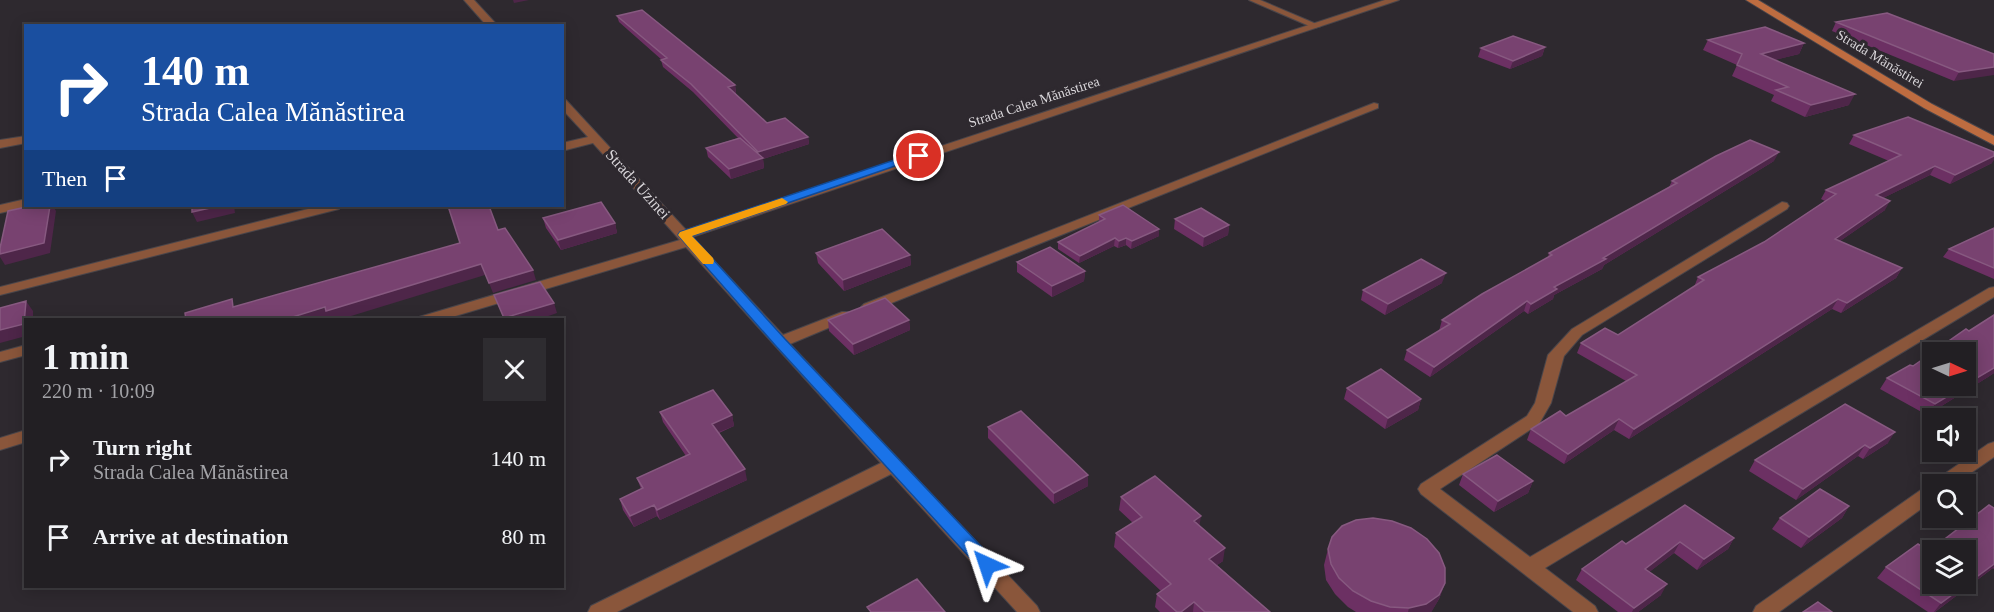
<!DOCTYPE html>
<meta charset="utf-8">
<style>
body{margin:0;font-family:Georgia,serif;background:#2e2c30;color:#f1f3f6;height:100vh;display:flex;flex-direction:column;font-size:22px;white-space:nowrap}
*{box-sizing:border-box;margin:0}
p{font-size:20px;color:#a2a2a6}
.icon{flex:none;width:33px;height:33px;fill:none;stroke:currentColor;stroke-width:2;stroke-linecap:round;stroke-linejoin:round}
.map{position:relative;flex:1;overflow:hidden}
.drawer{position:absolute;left:24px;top:318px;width:540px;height:270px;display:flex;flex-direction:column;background:#221f23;border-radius:0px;box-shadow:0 3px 15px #0003,0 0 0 2px #3f3d41}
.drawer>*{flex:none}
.guide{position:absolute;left:24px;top:24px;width:540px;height:183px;border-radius:0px;box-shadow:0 3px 15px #0003,0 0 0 2px #3f3d41;background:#1a4fa0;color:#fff;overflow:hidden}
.needle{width:39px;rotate:94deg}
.fabs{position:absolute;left:1922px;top:342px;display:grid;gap:12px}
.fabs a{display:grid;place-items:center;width:54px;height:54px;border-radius:0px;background:#221f23;box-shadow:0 3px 15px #0003,0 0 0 2px #3f3d41;font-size:30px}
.pin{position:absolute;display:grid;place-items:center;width:51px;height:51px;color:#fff;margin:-26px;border:3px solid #fff;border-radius:50%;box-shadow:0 2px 6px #0007}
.me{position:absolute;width:66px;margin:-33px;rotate:318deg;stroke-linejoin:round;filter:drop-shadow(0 0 4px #0008)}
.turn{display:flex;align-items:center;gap:21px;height:126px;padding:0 18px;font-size:27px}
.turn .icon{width:78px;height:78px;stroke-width:2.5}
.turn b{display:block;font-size:42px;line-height:51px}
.then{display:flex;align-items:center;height:57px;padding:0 18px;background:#0003;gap:12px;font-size:22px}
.round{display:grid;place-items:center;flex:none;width:63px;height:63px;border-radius:0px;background:#2e2c30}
.overview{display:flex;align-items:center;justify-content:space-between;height:102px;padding:0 18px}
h1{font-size:36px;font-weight:700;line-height:45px}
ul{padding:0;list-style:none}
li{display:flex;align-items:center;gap:18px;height:78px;padding:0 18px}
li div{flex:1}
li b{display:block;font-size:22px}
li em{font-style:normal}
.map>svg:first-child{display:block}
</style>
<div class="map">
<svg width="1994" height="612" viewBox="0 0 1994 612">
<rect width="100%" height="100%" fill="#2e292f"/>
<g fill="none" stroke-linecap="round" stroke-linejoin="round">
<g stroke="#49454a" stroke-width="2">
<path id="lane" d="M 1249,0 L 1260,0 L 1321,26 L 1314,28 Z"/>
</g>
<g stroke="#49454a" stroke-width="2">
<path id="street" d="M 464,0 L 474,0 L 498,26 L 487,26 Z
M 1385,0 L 1399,0 L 692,237 L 783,335 L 842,312 L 852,312 L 855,315 L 852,318 L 790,344 L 1037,606 L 1040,612 L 1017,612 L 891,474 L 617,612 L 588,612 L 591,606 L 881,463 L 686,247 L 442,320 L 417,320 L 419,317 L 680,240 L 593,143 L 562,151 L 562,143 L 588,137 L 562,109 L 562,99 L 566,100 L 686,230 Z
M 1374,103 L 1378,104 L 1378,108 L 874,310 L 864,310 L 861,307 L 864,304 Z
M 26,136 L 26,143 L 0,148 L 0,140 Z
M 26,199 L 26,206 L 31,206 L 0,213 L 0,205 Z
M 1782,202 L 1787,203 L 1789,206 L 1787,209 L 1582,335 L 1564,356 L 1551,403 L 1539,424 L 1440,489 L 1530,557 L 1989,288 L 1994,287 L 1994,297 L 1545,568 L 1595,606 L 1598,612 L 1573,612 L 1421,494 L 1418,489 L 1421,484 L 1527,416 L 1535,403 L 1548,355 L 1572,329 Z
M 320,206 L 341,206 L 339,209 L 0,295 L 0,287 Z
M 26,345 L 26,355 L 0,362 L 0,352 Z
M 26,430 L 26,442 L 0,450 L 0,438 Z
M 1994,442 L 1994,457 L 1955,484 L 1934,484 L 1937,479 L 1988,444 Z
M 1932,485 L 1932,501 L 1779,612 L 1753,612 L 1756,606 L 1925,487 Z"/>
</g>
<g stroke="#49454a" stroke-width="2">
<path id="secondary" d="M 1746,0 L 1758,0 L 1932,104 L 1994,136 L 1994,145 L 1924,108 Z"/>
</g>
<use href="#lane" fill="#8a563b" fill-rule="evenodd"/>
<use href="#street" fill="#8a563b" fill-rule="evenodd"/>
<use href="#secondary" fill="#be6c40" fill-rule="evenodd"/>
</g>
<path fill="#6c3063" d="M 617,16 L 735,85 L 736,93 L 735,93 L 767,123 L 808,137 L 809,144 L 763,159 L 764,168 L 731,179 L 708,157 L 706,148 L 738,138 L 693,92 L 663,67 L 661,60 L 662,60 L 619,22 Z
M 1836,22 L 1994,54 L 1954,81 L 1832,31 Z
M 1708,40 L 1804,43 L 1799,54 L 1774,60 L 1849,105 L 1805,117 L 1771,101 L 1774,95 L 1732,76 L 1737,65 L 1703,50 Z
M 1545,47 L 1542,56 L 1510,69 L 1478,57 L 1481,48 Z
M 1854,135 L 1992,163 L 1950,184 L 1930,175 L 1883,198 L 1885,210 L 1840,241 L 1902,268 L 1896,278 L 1841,313 L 1832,309 L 1629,439 L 1614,430 L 1564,464 L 1527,440 L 1531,429 L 1566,416 L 1626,381 L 1577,353 L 1581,343 L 1618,335 L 1694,287 L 1698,277 L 1764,242 L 1825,201 L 1821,199 L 1826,190 L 1889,161 L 1849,144 Z
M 1774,161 L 1604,265 L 1602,269 L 1554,295 L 1553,299 L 1528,314 L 1524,311 L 1430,377 L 1404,360 L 1407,350 L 1439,331 L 1442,320 L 1548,257 L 1549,253 L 1669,187 L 1672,181 Z
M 1099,215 L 1159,229 L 1159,236 L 1131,249 L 1126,245 L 1118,248 L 1114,246 L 1079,263 L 1058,249 L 1058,242 L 1099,222 Z
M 543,218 L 615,223 L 617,233 L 561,250 L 546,228 Z
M 1175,219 L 1229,225 L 1228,235 L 1203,247 L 1174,229 Z
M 1994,228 L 1994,279 L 1943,257 L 1949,249 Z
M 816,253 L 910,255 L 911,265 L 844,291 L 818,263 Z
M 1017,262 L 1085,271 L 1084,281 L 1052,297 L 1017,272 Z
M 1442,283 L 1385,315 L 1361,300 L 1363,290 Z
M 1994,315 L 1994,373 L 1988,377 L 1927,415 L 1880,389 L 1887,378 L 1913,366 Z
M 828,320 L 909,320 L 910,330 L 854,355 L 829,331 Z
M 1347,388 L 1421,399 L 1418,410 L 1385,429 L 1344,399 Z
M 1845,404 L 1888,443 L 1863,459 L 1858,456 L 1796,500 L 1749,471 L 1755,460 Z
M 660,412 L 732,415 L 734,426 L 719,433 L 747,480 L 660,520 L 657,516 L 634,527 L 623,510 L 620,499 L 641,489 L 637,478 L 686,456 L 663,422 Z
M 988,427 L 1088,486 L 1054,504 L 988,438 Z
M 1463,474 L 1533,481 L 1528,493 L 1494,512 L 1459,485 Z
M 1121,497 L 1200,526 L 1223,561 L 1217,565 L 1270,612 L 1160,612 L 1155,607 L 1157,594 L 1161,591 L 1114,547 L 1116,533 L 1133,523 L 1119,510 Z
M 1849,506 L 1842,518 L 1801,548 L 1772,529 L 1780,518 Z
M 1994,508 L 1994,569 L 1993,568 L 1935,612 L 1928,612 L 1877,578 L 1886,567 L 1929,551 Z
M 1734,538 L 1728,549 L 1697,570 L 1674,553 L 1649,572 L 1661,595 L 1638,612 L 1618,612 L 1576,580 L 1582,569 L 1626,544 Z
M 1328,549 L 1445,583 L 1439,599 L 1431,612 L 1356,612 L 1348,607 L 1335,594 L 1326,580 L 1324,565 Z"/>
<path fill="#4e2649" d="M 513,0 L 529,0 L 514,3 Z
M 1804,43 L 1799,54 L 1756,65 L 1761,54 Z
M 1545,47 L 1542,56 L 1510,69 L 1513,61 Z
M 1994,67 L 1994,75 L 1954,81 L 1959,72 Z
M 735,85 L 736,93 L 729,95 L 728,87 Z
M 1855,94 L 1849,105 L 1805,117 L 1811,105 Z
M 808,137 L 809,144 L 763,159 L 764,168 L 731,179 L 729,169 L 759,159 L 758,152 Z
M 1779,152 L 1774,161 L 1604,265 L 1602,269 L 1554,295 L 1553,299 L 1528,314 L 1531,304 L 1554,287 Z
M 1994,156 L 1994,160 L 1992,163 L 1950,184 L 1955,175 Z
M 1935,166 L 1930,175 L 1871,204 L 1876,195 Z
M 1890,201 L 1885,210 L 1830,248 L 1835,239 Z
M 50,206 L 53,206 L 56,211 L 50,253 L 5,265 L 0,257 L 0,254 Z
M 219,206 L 234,206 L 235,213 L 197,222 L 192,212 Z
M 615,223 L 617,233 L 561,250 L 558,240 Z
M 1229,225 L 1228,235 L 1203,247 L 1204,237 Z
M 1159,229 L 1159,236 L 1131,249 L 1132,241 Z
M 1115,238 L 1114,246 L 1079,263 L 1080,256 Z
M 1126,238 L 1126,245 L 1118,248 L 1119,241 Z
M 910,255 L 911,265 L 844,291 L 843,280 Z
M 481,264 L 485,275 L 338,320 L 330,320 L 329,318 L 324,320 L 283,320 Z
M 1902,268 L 1896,278 L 1841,313 L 1847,303 Z
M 533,270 L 536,280 L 493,293 L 489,283 Z
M 1085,271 L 1084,281 L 1052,297 L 1052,286 Z
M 1446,273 L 1442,283 L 1385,315 L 1388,304 Z
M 1838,299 L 1832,309 L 1629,439 L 1634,429 Z
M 26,301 L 33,311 L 33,320 L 26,320 L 26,336 L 0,343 L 0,330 Z
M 1527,301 L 1524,311 L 1430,377 L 1434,367 Z
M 554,303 L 557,313 L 537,320 L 505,320 L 504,318 Z
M 909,320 L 910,330 L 854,355 L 853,344 Z
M 1994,368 L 1994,373 L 1988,377 L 1927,415 L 1935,404 Z
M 1421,399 L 1418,410 L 1385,429 L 1388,418 Z
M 732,415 L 734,426 L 714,434 L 712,424 Z
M 1619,419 L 1614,430 L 1564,464 L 1568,454 Z
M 1895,432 L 1888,443 L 1863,459 L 1870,448 Z
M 1865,445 L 1858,456 L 1796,500 L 1803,489 Z
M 745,469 L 747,480 L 660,520 L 657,510 Z
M 1088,475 L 1088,486 L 1054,504 L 1054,493 Z
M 1533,481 L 1528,493 L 1494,512 L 1498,501 Z
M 654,505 L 657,516 L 634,527 L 630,516 Z
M 1849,506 L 1842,518 L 1801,548 L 1809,537 Z
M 1201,516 L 1199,529 L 1194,521 Z
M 1734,538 L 1728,549 L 1697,570 L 1704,559 Z
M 1680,542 L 1674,553 L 1639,580 L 1645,569 Z
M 1225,548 L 1223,561 L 1206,572 L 1209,559 Z
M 1994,564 L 1994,567 L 1935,612 L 1934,612 L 1941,603 Z
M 1445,583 L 1439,599 L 1432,611 L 1431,612 L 1408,612 L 1409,608 Z
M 1667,584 L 1661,595 L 1638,612 L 1632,612 L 1634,608 Z
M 1194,602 L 1193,612 L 1181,612 Z"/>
<path fill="#784270" stroke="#875980" stroke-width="1.5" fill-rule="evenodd" d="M 642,10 L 735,85 L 728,87 L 767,123 L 785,118 L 808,137 L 758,152 L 691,84 L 661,60 L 667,58 L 617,16 Z
M 1887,13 L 1994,54 L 1994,67 L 1959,72 L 1836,22 Z
M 1765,27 L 1804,43 L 1761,54 L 1855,94 L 1811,105 L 1776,90 L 1788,87 L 1737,65 L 1742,54 L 1708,40 Z
M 1513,36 L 1545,47 L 1513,61 L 1481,48 Z
M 1908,117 L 1994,152 L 1994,156 L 1955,175 L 1935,166 L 1876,195 L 1890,201 L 1835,239 L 1902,268 L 1847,303 L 1838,299 L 1634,429 L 1619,419 L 1568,454 L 1531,429 L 1560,411 L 1566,416 L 1637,375 L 1581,343 L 1605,328 L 1618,335 L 1704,280 L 1698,277 L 1764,242 L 1836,194 L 1826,190 L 1901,155 L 1854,135 Z
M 740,138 L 763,158 L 729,169 L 706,148 Z
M 1750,140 L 1779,152 L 1603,258 L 1606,259 L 1554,287 L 1557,289 L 1531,304 L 1527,301 L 1434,367 L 1407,350 L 1450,324 L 1442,320 L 1482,294 L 1552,255 L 1549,253 L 1677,183 L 1672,181 L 1716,156 Z
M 601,202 L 615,223 L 558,240 L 543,218 Z
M 1123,205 L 1159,229 L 1132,241 L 1126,238 L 1119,241 L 1115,238 L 1080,256 L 1058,242 L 1105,219 L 1099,215 Z
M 31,206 L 50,206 L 44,243 L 0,254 L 0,248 L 8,211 Z
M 192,206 L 219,206 L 192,212 Z
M 448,206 L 489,206 L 498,230 L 505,228 L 533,270 L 489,283 L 481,264 L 326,311 L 325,307 L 283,320 L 186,320 L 185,313 L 232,299 L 233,307 L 460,243 Z
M 1201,208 L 1229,225 L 1204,237 L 1175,219 Z
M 1994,228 L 1994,268 L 1949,249 Z
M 882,229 L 910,255 L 843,280 L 816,253 Z
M 1050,247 L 1085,271 L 1052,286 L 1017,262 Z
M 1421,259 L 1446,273 L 1388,304 L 1363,290 Z
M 540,282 L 554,303 L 504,318 L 494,295 Z
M 885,298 L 909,320 L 853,344 L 828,320 Z
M 26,301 L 24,324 L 0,330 L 0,308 Z
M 1994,315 L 1994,368 L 1965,385 L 1965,352 L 1933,352 L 1966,329 L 1969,331 Z
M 1932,353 L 1932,386 L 1965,386 L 1935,404 L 1887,378 L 1910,365 L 1913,366 Z
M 1381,369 L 1421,399 L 1388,418 L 1347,388 Z
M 713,390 L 732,415 L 712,424 L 745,469 L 657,510 L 654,505 L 630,516 L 620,499 L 643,488 L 637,478 L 690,454 L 660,412 Z
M 1845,404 L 1895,432 L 1870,448 L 1865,445 L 1803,489 L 1755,460 Z
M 1021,411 L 1088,475 L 1054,493 L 988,427 Z
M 1497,455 L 1533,481 L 1498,501 L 1463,474 Z
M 1155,476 L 1201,516 L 1194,521 L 1225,548 L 1209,559 L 1270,612 L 1205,612 L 1194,602 L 1181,612 L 1177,612 L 1157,594 L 1171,584 L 1116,533 L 1142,517 L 1121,497 Z
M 1820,489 L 1849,506 L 1809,537 L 1780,518 Z
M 1685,505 L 1734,538 L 1704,559 L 1680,542 L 1645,569 L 1667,584 L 1634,608 L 1582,569 L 1622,541 L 1626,544 Z
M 1989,505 L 1994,508 L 1994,564 L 1941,603 L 1886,567 L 1918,544 L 1929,551 ZM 1932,550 L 1965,550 L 1965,584 L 1932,584 Z
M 1373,518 L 1392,521 L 1411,528 L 1427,539 L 1439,553 L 1445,568 L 1445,583 L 1439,595 L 1426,604 L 1409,608 L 1390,607 L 1371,601 L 1353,591 L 1339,578 L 1331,564 L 1328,549 L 1332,537 L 1342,526 L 1356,520 Z
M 917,579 L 945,612 L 871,612 L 867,607 Z
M 1818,602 L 1832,612 L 1803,612 Z"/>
<path fill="#1a73e8" stroke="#114b97" stroke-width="1.5" d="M 915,153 L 919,153 L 924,156 L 692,236 L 785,339 L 994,560 L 996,565 L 994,570 L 987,572 L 981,570 L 775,345 L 678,235 L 680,232 Z"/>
<path fill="#f59e0b" d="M 782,198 L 788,202 L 786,204 L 692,236 L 713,258 L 714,261 L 713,264 L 703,264 L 678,235 L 680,232 Z"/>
<g text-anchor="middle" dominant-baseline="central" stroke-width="6" stroke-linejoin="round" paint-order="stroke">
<g font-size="14" fill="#d8d5d9" stroke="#2e292f">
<text transform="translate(1880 59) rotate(31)">Strada Mănăstirei</text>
<text transform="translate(1034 102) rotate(-18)">Strada Calea Mănăstirea</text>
</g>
<g font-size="16" fill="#d8d5d9" stroke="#2e292f">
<text transform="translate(638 184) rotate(48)">Strada Uzinei</text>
</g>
</g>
</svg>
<div class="fabs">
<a><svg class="needle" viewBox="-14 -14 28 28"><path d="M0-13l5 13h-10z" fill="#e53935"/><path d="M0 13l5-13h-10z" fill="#a2a2a6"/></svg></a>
<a><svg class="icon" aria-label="sound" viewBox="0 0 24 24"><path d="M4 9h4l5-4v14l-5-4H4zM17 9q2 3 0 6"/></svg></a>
<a><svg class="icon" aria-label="search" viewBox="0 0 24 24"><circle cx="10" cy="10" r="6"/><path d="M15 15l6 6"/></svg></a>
<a><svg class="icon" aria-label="layers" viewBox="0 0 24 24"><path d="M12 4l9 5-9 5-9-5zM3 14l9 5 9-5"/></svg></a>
</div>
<div class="pin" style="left:919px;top:156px;background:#d93025"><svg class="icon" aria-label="arrive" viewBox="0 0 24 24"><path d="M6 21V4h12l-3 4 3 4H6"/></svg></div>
<svg class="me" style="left:987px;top:565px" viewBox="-20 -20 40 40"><path d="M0-17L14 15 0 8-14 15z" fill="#1a73e8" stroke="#fff" stroke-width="4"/></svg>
<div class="guide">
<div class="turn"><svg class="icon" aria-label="right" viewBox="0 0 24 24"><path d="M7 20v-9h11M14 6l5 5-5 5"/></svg><div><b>140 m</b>Strada Calea Mănăstirea</div></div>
<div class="then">Then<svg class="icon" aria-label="arrive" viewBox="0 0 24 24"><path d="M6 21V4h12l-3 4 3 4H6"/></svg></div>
</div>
<section class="drawer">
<div class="overview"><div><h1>1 min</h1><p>220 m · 10:09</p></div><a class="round"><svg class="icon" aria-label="close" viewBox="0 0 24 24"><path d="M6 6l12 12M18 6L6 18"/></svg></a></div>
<ul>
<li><svg class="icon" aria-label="right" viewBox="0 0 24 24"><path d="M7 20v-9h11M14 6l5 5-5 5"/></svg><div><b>Turn right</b><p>Strada Calea Mănăstirea</p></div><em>140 m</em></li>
<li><svg class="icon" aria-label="arrive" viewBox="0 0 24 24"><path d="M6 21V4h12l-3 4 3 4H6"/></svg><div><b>Arrive at destination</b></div><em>80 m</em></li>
</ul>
</section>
</div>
